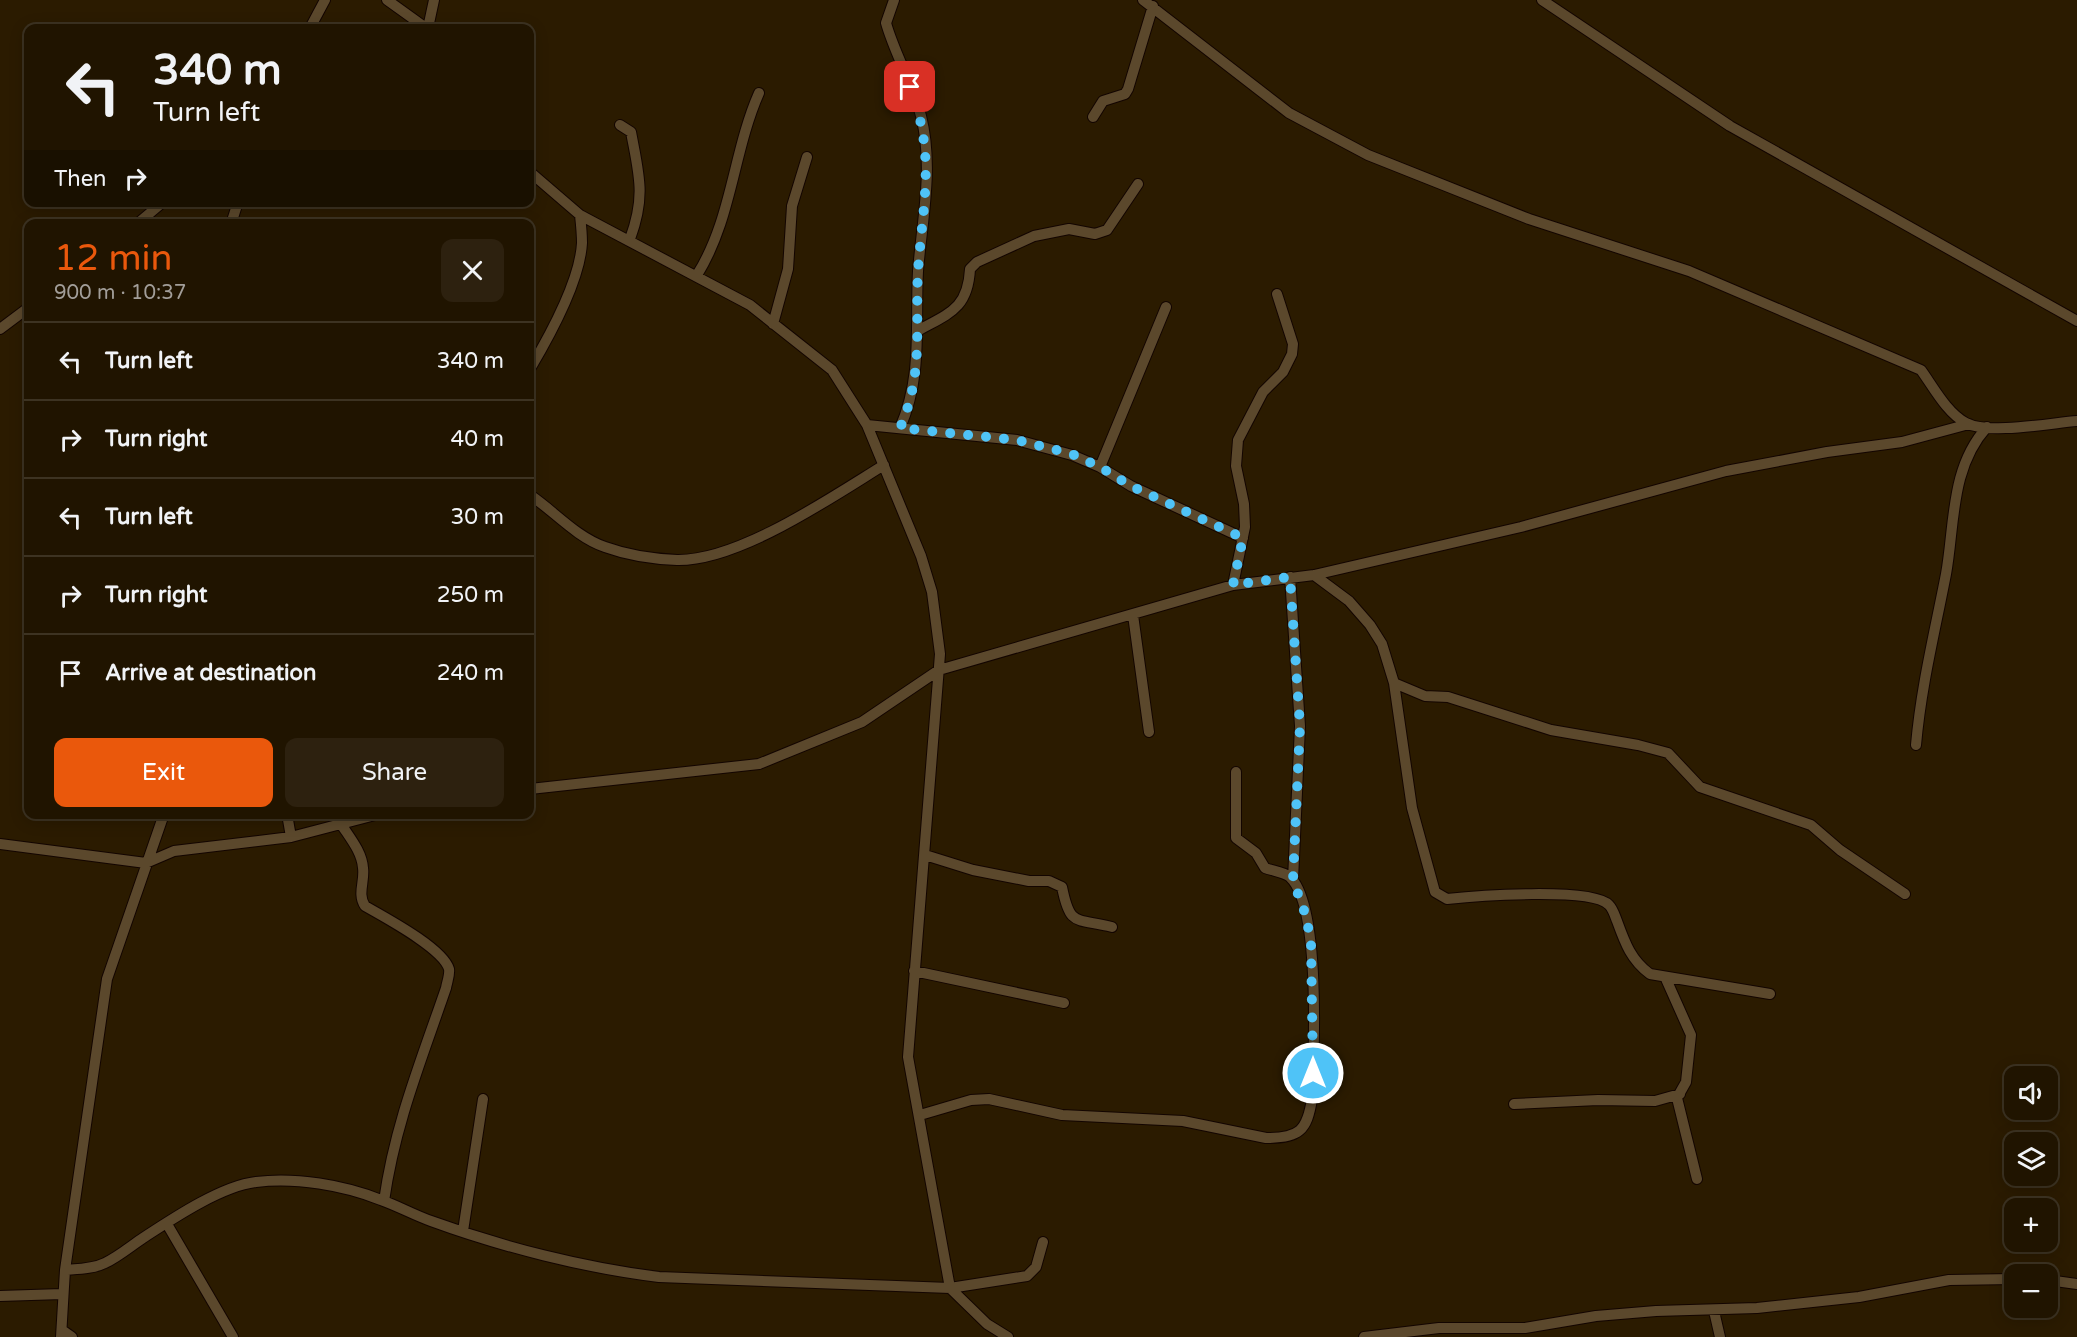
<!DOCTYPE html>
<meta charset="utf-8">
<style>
body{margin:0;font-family:"Varela Round",sans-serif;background:#2d210f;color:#f1f3f6;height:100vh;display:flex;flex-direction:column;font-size:22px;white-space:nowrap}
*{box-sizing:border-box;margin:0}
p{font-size:20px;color:#a29e99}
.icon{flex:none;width:33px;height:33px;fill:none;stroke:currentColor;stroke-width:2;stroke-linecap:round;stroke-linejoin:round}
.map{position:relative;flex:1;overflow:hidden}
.side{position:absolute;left:24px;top:219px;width:510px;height:600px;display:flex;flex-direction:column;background:#201400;border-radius:12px;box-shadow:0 3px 15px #0003,0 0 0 2px #3d3322}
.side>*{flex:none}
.banner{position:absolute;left:24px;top:24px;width:510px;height:183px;border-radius:12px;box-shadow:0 3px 15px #0003,0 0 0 2px #3d3322;background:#201400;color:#f1f3f6;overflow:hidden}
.controls{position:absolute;left:2004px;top:1066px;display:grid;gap:12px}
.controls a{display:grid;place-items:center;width:54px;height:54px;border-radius:12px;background:#201400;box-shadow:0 3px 15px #0003,0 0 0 2px #3d3322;font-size:30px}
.pin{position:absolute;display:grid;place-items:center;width:51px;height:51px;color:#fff;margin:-26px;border-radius:12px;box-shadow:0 3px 9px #0006}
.me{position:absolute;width:66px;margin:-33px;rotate:0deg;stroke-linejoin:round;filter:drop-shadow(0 0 4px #0008)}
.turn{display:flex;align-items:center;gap:21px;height:126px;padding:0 30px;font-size:27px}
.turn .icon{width:78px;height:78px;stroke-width:2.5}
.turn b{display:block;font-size:42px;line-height:51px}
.then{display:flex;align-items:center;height:57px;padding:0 30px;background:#0003;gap:12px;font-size:22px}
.round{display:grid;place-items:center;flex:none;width:63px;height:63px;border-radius:12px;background:#2d210f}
.summary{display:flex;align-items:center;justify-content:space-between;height:102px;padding:0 30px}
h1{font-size:36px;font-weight:600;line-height:45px;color:#ea580c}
.action{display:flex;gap:12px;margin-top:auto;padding:12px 30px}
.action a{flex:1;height:69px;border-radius:12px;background:#ea580c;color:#fff;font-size:24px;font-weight:600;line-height:69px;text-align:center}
.action a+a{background:#2d210f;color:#f1f3f6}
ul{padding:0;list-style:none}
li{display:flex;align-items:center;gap:18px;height:78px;padding:0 30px;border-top:2px solid #3d3322}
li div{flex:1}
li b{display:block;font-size:22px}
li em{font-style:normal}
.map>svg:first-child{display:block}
</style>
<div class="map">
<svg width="2077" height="1337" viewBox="0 0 2077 1337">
<rect width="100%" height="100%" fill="#2b1b00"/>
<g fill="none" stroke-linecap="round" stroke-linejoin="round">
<g stroke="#130500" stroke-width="12">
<path id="minor" d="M 387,0 L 426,28
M 894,0 L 886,23 C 895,55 913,84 921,116 C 934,167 922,220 918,271 C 915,326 923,375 900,428
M 1143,0 L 1289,113 L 1368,155 L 1529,219 L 1689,271 L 1921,370 C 1934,388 1947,413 1966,423 C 1989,435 2051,423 2077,421
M 1542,0 L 1730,126 L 2077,321
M 310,28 L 325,0
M 428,28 L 434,0
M 1093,117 L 1103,101 L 1125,94 L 1128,89 L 1153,6
M 620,125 L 631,132 C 639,175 646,196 630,239
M 530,172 L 580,215 L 750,305 L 832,370 L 867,425 L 921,556 L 932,592 L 940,654 L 908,1057 L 950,1288 L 987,1324 L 1008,1337
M 137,224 L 163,202
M 231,224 L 238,202
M 697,275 C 732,219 733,152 759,93
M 773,324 L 788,269 L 792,206 L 807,157
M 0,329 L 28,308
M 919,330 C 950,313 968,308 970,269 L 977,262 L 1034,236 L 1069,229 L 1095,234 L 1107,230 L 1138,184
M 530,369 C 549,337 580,280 582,243 C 582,234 581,224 580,215
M 867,425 L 1017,440 L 1072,455 L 1100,467 L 1131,486 L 1243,538
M 1100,467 L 1166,307
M 530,495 C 554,511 576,537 605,547 C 627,555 654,559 677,560 C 739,561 832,497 884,465
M 1314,575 L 1349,601 L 1370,625 L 1382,644 L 1394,683 L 1412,808 L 1435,892 L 1447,899 C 1474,896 1592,887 1609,905 C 1613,909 1615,916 1617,921 C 1625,943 1631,960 1650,974 L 1770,994
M 1290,577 L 1300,726 L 1293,880
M 1233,585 L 1245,527 L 1244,504 L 1236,466 L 1238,440 L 1263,392 L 1283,372 L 1292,354 L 1293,344 L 1277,294
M 1133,615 L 1149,732
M 1394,683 L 1425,696 L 1448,697 L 1551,730 L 1638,745 L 1668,753 L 1700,787 L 1811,825 L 1840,850 L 1905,894
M 1916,745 C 1921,687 1935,631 1946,574 C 1955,524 1950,468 1987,427
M 530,789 L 759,764 L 862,722 L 939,670 L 1233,585 L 1314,575 L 1521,527 L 1726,471 L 1827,452 L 1902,442 L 1969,424
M 287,814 L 291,837
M 341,824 C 350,838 362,852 363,868 C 365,881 357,894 365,906 C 384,917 443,948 449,969 C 450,975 447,982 446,988 C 421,1061 395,1124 384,1201
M 0,844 L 146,863 L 174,851 L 291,837 L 379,814
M 925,855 L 973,870 L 1029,881 L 1049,881 L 1062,887 C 1070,927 1075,918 1112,927
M 914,971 L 1064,1003
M 1666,979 L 1691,1035 L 1686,1082 L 1677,1098 L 1697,1179
M 1514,1104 L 1598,1100 L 1655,1101 L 1680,1094
M 920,1115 L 971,1100 L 989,1099 L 1062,1115 L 1183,1121 L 1266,1138 C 1299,1138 1307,1131 1312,1099 C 1314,1055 1321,906 1290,877 C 1284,872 1273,871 1265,868 L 1256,853 L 1236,838 L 1236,772
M 167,1224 L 233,1337
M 463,1231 L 483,1099
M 65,1270 C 78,1269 93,1269 105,1263 C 118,1257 131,1246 143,1238 C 172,1219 221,1186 256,1182 C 295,1177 344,1185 381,1200 C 398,1206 414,1215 431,1221 C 502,1247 585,1268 659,1277 L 950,1288 L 1027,1276 L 1036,1267 L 1043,1242
M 2048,1280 L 2077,1284
M 0,1296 L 62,1294
M 1714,1311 L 1720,1337
M 62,1330 L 72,1337
M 61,1337 L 65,1270 L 107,979 L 164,814
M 1364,1337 L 1439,1328 L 1525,1328 L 1596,1316 L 1656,1311 L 1757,1308 L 1859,1297 L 1949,1280 L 2014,1279"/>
</g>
<use href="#minor" stroke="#5b482c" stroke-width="10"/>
</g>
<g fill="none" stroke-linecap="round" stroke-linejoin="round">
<path stroke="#4fc3f7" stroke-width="10" stroke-dasharray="0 18" d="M 910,87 C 936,155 923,202 918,271 C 915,327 924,374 900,428 L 1017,440 L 1072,454 L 1100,467 L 1131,486 L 1243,538 L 1233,585 L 1290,577 L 1300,726 L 1293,880 L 1306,916 L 1311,943 L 1313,1073"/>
</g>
</svg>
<div class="controls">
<a><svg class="icon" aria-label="sound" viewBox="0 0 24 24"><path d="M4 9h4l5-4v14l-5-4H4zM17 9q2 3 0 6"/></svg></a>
<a><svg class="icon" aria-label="layers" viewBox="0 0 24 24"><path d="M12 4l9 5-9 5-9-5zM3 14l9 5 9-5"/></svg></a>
<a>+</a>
<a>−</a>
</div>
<div class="pin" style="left:910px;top:87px;background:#d93025"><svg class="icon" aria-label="arrive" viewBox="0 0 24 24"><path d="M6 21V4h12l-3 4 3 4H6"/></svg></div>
<svg class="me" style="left:1313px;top:1073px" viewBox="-20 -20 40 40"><circle r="17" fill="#4fc3f7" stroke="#fff" stroke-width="3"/><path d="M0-11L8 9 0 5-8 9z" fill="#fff"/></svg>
<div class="banner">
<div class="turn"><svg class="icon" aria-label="left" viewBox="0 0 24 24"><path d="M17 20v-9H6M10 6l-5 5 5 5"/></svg><div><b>340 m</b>Turn left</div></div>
<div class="then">Then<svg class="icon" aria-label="right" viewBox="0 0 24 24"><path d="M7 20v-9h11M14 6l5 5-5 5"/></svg></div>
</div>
<section class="side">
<div class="summary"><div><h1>12 min</h1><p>900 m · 10:37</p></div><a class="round"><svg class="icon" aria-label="close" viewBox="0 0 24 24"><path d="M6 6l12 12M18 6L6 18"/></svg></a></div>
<ul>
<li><svg class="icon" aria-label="left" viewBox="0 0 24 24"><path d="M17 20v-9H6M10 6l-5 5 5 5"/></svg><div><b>Turn left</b></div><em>340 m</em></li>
<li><svg class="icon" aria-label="right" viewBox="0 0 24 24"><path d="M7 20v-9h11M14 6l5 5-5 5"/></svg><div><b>Turn right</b></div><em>40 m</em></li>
<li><svg class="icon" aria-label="left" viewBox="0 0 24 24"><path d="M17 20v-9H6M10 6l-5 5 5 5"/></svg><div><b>Turn left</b></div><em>30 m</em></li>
<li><svg class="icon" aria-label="right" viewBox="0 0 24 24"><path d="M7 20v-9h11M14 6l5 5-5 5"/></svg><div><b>Turn right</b></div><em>250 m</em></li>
<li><svg class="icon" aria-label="arrive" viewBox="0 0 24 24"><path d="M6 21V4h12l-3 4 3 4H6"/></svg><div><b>Arrive at destination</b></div><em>240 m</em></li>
</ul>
<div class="action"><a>Exit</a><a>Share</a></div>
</section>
</div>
